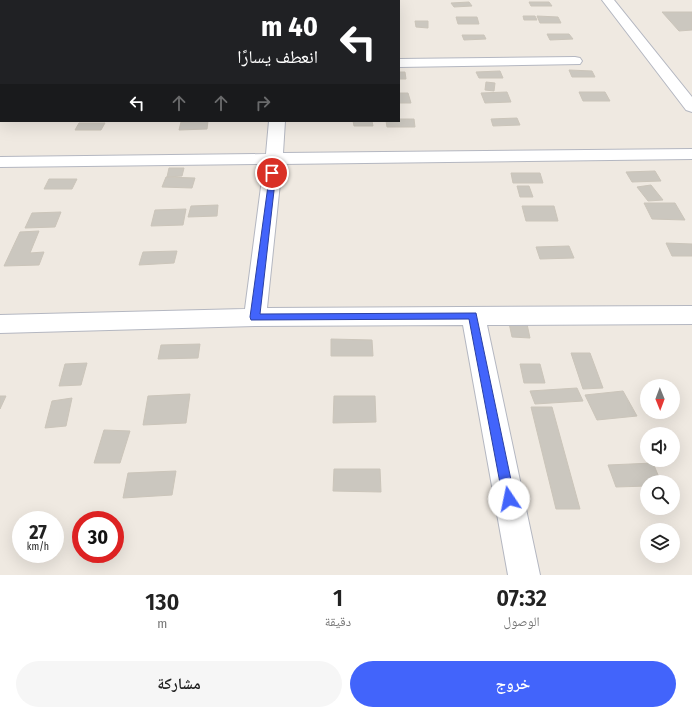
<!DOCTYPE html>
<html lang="ar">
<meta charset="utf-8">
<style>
body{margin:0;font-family:"Fira Sans Condensed","Noto Naskh Arabic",sans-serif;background:#f6f6f6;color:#222;direction:rtl;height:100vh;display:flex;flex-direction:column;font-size:15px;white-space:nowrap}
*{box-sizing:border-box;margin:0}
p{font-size:13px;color:#767676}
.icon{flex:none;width:22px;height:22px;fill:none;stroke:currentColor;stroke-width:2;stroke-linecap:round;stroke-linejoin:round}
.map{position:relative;height:575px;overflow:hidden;direction:ltr}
.sheet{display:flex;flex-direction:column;background:#fff;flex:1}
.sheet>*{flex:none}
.top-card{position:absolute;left:0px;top:0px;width:400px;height:122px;box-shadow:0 4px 16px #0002;direction:rtl;background:#202124;color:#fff;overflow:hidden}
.needle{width:26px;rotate:179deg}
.fabs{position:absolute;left:640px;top:379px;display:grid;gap:8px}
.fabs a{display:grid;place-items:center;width:40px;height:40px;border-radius:50%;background:#fff;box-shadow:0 4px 16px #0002;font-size:20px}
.speed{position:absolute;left:12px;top:511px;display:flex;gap:8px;font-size:20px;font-weight:700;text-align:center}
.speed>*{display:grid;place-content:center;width:52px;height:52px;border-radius:50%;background:#fff;box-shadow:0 4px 16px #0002;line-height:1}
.speed small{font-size:10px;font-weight:400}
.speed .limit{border:6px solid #d22;background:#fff;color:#111}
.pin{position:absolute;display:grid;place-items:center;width:34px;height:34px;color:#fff;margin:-17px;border:2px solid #fff;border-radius:50%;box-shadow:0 1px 4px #0007}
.me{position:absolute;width:44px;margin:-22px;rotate:349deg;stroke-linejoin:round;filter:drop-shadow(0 0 3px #0008)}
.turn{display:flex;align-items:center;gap:14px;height:84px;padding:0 16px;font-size:18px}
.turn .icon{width:52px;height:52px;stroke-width:2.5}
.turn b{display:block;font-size:28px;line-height:34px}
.lanes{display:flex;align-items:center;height:38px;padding:0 16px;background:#0003;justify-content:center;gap:20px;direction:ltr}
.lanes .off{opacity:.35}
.eta{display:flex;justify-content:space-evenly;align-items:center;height:68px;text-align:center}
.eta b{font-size:24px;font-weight:600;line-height:28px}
.button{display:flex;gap:8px;margin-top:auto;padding:8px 16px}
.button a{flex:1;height:46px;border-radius:24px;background:#4264fb;color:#fff;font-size:16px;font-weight:600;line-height:46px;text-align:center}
.button a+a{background:#f6f6f6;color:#222}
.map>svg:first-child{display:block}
</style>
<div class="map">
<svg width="692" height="575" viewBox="0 0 692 575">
<rect width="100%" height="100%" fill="#efe9e1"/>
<path fill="#cbc7bf" stroke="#cbc5ba" d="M 469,2 L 472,6 L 454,7 L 451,3 Z
M 529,2 L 549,2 L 552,6 L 531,6 Z
M 662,12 L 692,12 L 692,30 L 679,31 Z
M 523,16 L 535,16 L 537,20 L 524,20 Z
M 537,16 L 558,17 L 561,23 L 540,23 Z
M 456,17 L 477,17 L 479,24 L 458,24 Z
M 415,21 L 428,21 L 428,28 L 416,27 Z
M 547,34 L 569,34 L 573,39 L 550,40 Z
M 462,35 L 484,35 L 486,39 L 464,40 Z
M 569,70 L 592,71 L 595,77 L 572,77 Z
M 500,71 L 503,78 L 479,78 L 476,72 Z
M 399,72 L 405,72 L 406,79 L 399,79 Z
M 486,82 L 495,83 L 494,91 L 485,90 Z
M 507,92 L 511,102 L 485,103 L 481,93 Z
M 579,92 L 605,92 L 610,101 L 583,101 Z
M 399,93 L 408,93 L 411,103 L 399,103 Z
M 517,118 L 520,125 L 493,126 L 491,119 Z
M 399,119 L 414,119 L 415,127 L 387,127 L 386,121 L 399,121 Z
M 208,121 L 207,129 L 179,130 L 181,122 Z
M 353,121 L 372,121 L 373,126 L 354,126 Z
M 79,123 L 105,123 L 101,130 L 75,130 Z
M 169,168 L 184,168 L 182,176 L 167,177 Z
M 655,171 L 661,181 L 632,182 L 626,172 Z
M 511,173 L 540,173 L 543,183 L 513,183 Z
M 166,177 L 195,178 L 192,188 L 162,187 Z
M 49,179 L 77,179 L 72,189 L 44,189 Z
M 651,185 L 663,200 L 648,201 L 637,187 Z
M 517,186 L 529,186 L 533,197 L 520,197 Z
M 644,203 L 675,203 L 685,220 L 652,219 Z
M 218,205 L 217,216 L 188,217 L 191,206 Z
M 522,206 L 554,206 L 558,221 L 526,221 Z
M 186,209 L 183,225 L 151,226 L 155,210 Z
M 61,212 L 55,227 L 25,228 L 32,213 Z
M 39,231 L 30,253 L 44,252 L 39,265 L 4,266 L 20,232 Z
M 666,243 L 692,244 L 692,256 L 672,256 Z
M 569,246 L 574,258 L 540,259 L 536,247 Z
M 177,251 L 174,263 L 139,265 L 143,252 Z
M 509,323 L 527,324 L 530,338 L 512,337 Z
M 331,339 L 372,340 L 373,356 L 331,356 Z
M 200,344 L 198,358 L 158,359 L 161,345 Z
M 571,353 L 590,353 L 603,388 L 583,389 Z
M 87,363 L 81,385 L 59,386 L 65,364 Z
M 520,364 L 540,364 L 545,383 L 524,383 Z
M 577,388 L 583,401 L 535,404 L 530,391 Z
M 623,391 L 637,416 L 597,420 L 585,395 Z
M 190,394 L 186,423 L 143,425 L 148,396 Z
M 0,396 L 6,396 L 0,409 Z
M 334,396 L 375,396 L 376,422 L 333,423 Z
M 72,398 L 66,426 L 45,428 L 52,401 Z
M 531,407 L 552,407 L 580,509 L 556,509 Z
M 104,430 L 130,431 L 120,463 L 94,463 Z
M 653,463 L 661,482 L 647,482 L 647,486 L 616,487 L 608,465 Z
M 334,469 L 380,469 L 381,492 L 333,491 Z
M 176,471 L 172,495 L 123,498 L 128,473 Z"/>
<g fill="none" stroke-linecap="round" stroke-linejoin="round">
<g stroke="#b4b7c1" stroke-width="2">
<path id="minor" d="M 284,0 L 296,0 L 296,1 L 284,1 Z
M 602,0 L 614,0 L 692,97 L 692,112 L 686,110 Z
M 0,13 L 1,13 L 0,22 Z
M 575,57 L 580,58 L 582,61 L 580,64 L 399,67 L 399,59 Z
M 0,62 L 1,62 L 1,70 L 0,70 Z
M 269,121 L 285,121 L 283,153 L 692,149 L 692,159 L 282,164 L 267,308 L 692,306 L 692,324 L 487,325 L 540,575 L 508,575 L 463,325 L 255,326 L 0,333 L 0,315 L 245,309 L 264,164 L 0,167 L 0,157 L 266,154 Z"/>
</g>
<use href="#minor" fill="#fff" fill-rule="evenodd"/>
</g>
<path fill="#4264fb" stroke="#2b41a3" d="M 270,171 L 272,171 L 276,173 L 260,314 L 476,313 L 515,499 L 513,503 L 509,504 L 504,503 L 503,499 L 469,319 L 251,320 L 250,317 Z"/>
</svg>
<div class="fabs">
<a><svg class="needle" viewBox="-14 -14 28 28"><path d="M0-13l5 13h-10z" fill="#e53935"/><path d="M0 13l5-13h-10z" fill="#767676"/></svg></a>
<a><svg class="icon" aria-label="sound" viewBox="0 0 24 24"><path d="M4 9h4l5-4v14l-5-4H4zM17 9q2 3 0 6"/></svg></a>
<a><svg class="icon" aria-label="search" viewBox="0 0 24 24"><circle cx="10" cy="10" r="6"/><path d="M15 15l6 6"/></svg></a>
<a><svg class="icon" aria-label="layers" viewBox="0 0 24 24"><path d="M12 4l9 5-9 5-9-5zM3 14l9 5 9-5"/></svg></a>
</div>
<div class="speed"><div>27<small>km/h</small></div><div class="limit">30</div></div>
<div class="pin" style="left:272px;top:173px;background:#d93025"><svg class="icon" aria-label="arrive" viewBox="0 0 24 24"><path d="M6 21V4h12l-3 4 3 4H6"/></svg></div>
<svg class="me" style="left:509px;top:499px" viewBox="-20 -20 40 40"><circle r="19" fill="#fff"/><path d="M0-13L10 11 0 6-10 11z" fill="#4264fb"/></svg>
<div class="top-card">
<div class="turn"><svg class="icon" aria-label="left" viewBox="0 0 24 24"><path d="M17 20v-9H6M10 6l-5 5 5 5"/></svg><div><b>40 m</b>انعطف يسارًا</div></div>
<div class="lanes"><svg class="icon" aria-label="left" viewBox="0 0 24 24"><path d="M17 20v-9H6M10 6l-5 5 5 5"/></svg><svg class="icon off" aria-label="ahead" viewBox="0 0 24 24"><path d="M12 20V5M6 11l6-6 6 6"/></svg><svg class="icon off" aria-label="ahead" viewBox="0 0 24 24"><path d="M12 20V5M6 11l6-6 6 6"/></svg><svg class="icon off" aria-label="right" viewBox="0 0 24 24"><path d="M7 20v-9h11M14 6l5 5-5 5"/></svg></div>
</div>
</div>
<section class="sheet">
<div class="eta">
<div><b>07:32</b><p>الوصول</p></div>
<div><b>1</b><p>دقيقة</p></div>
<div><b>130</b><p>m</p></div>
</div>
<div class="button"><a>خروج</a><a>مشاركة</a></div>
</section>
